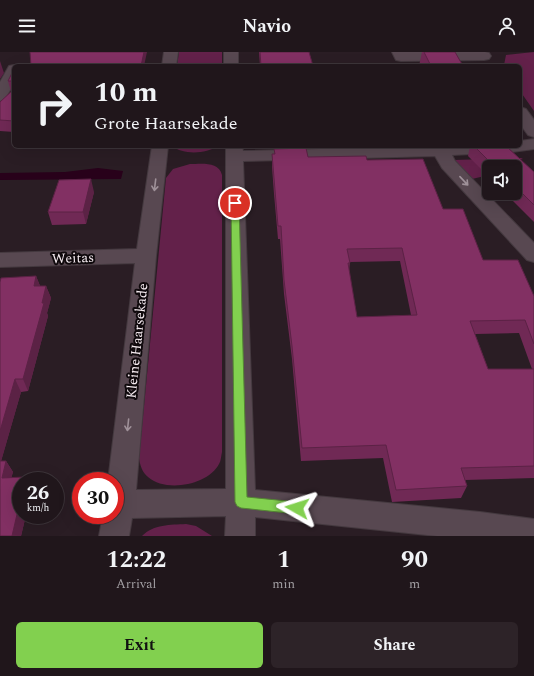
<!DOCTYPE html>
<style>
body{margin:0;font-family:Spectral,serif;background:#2d2328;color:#f1f3f6;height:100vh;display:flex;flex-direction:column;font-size:15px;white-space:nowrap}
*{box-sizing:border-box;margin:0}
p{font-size:13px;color:#a29fa3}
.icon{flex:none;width:22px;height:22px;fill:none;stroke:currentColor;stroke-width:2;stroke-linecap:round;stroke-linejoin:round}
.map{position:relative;height:484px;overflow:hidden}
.panel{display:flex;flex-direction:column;background:#20161b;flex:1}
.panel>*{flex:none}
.guide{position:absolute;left:12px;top:12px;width:510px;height:84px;border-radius:6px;box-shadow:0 4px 16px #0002,0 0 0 1px #3d353a;background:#20161b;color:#f1f3f6;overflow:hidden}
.buttons{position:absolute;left:482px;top:108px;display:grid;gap:8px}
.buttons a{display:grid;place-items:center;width:40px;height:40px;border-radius:6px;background:#20161b;box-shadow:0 4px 16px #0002,0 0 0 1px #3d353a;font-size:20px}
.speed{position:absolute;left:12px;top:420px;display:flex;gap:8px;font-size:20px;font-weight:700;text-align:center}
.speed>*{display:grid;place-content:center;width:52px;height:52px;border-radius:50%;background:#20161b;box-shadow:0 4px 16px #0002,0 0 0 1px #3d353a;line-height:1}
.speed small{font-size:10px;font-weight:400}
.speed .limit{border:6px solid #d22;background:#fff;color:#111}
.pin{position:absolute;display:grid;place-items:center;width:34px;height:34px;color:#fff;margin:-17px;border:2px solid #fff;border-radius:50%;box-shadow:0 1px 4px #0007}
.me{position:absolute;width:44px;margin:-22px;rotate:276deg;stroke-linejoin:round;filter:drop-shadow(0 0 3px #0008)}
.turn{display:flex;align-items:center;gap:14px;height:84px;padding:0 16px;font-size:18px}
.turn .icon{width:52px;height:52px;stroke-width:2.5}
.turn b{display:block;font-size:28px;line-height:34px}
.eta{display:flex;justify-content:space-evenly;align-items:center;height:68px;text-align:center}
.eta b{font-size:24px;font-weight:700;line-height:28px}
.cta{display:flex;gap:8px;margin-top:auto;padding:8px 16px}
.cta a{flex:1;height:46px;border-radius:6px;background:#82d04f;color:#111;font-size:16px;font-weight:700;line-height:46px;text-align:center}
.cta a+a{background:#2d2328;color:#f1f3f6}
header{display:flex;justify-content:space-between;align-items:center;height:52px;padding:0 16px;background:#20161b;font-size:18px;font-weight:700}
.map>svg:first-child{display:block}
</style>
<header><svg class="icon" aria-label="menu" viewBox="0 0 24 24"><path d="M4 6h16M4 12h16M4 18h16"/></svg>Navio<svg class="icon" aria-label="person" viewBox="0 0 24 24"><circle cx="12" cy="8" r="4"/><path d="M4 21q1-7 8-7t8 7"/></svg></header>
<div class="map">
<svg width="534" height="484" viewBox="0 0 534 484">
<rect width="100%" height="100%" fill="#2a1d24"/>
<path fill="#63214a" d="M 179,0 L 222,0 L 222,14 L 177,14 Z
M 534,0 L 534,59 L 520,39 L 520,14 L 504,14 L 504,13 L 506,3 Z
M 172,94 L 218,94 C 206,102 183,103 172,94 Z
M 521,106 L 523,107 L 489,115 L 489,123 L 472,127 L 454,108 Z
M 190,112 C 201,112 219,109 222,123 L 222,400 C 221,404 221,409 219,412 C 208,433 166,441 148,425 C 142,420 140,413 139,406 L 166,126 L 173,117 Z
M 186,472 L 196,474 L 212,484 L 142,484 C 154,472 170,473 186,472 Z"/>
<path fill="#28011a" d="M 98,116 L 123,119 L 121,127 L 0,128 L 0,121 L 65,120 Z"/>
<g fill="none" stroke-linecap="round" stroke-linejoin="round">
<g stroke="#44393f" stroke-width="2">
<path id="minor" d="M 164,0 L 178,0 L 176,14 L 162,14 Z
M 224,0 L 238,0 L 238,14 L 224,14 Z
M 392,0 L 485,0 L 489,1 L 491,4 L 489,7 L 484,8 L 401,9 L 396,8 Z
M 14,13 L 19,14 L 14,14 L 14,31 L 5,47 L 0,49 L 0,30 L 9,14 Z
M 520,55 L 526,57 L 534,68 L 534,85 L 528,83 L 520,72 Z
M 534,87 L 534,97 L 512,100 L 452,103 L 455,109 L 534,191 L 534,210 L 527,208 L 442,116 L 435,104 L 243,109 L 255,438 L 480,460 L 534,467 L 534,484 L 437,484 L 255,465 L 255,484 L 225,484 L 226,464 L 132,466 L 129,484 L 99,484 L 103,463 L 115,463 L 115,429 L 108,429 L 135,211 L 0,215 L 0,201 L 137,197 L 152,94 L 168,94 L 156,204 L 136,438 L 226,437 L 226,94 L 242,94 L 243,99 L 436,94 L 520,94 L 520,89 Z"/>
</g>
<use href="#minor" fill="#584851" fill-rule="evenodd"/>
</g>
<path fill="#702955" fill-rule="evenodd" d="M 259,0 L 309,0 L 313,14 L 260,14 Z
M 422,0 L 455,0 L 463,14 L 419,14 Z
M 14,18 L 14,80 L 0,79 L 0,50 L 12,39 L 11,40 L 8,29 Z
M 272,94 L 303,94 L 303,96 L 273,97 Z
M 470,94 L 506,94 L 534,120 L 534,170 L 505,141 L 515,141 L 515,115 L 489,115 L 489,125 L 468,104 Z
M 274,97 L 308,105 L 367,108 L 443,157 L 483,208 L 534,244 L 534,427 L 534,426 L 465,428 L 467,434 L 461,446 L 392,450 L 383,406 L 301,409 L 292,307 L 284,242 L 280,187 L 278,187 L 274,142 L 272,115 L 272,102 L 274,102 ZM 400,209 L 411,263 L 357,265 L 349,219 L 350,210 ZM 519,281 L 532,317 L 488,317 L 475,282 Z
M 94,140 L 86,172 L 52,173 L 48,160 Z
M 36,224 L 40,234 L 46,234 L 51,246 L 47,261 L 48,264 L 28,339 L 21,340 L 1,409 L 6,409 L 13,420 L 11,426 L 26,463 L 21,484 L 0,484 L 0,230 Z"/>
<path fill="#5b2245" d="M 144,0 L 147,0 L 144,14 L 141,14 Z
M 0,9 L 4,21 L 0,27 Z
M 91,127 L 94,140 L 86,172 L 83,160 Z
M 36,224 L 41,236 L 34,234 Z
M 46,234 L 51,246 L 47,261 L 48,264 L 28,339 L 23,327 Z
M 15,327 L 21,340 L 0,413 L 0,379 Z
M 6,409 L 13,420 L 8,438 L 2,426 Z
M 21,445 L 21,463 L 26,463 L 21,484 L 12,484 Z"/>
<path fill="#823063" stroke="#5b2245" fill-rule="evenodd" d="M 30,0 L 144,0 L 141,14 L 31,14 Z
M 260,0 L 309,0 L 313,14 L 261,14 Z
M 424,0 L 455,0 L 463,14 L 431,14 Z
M 12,17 L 14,18 L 14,29 L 8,29 L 12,21 Z
M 14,37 L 14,69 L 0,68 L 0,50 Z
M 474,94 L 506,94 L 534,120 L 534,153 L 515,134 L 515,115 L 495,115 Z
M 306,96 L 308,105 L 366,104 L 367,108 L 423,107 L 443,157 L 463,157 L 483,208 L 518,208 L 534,244 L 534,292 L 525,268 L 470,269 L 488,317 L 534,317 L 534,414 L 461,416 L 467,434 L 396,438 L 386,393 L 302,396 L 292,294 L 284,228 L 281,174 L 278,174 L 272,102 L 275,102 L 274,97 ZM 402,196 L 417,263 L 357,265 L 348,211 L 350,211 L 347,197 Z
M 91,127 L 83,160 L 48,160 L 59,128 Z
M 36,224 L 34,234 L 46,234 L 42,251 L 44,251 L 23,327 L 15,327 L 0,379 L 0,230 L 1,226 Z
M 0,409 L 6,409 L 2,426 L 25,425 L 25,429 L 21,429 L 21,445 L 12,484 L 0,484 Z"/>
<defs><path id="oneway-shaft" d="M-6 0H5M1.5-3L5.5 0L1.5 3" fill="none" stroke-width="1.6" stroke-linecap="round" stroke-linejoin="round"/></defs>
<g stroke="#9f9199">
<use href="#oneway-shaft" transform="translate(464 129) rotate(47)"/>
<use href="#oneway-shaft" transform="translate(155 133) rotate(97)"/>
<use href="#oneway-shaft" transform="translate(128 373) rotate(96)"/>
</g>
<path fill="#82d04f" stroke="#548733" d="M 235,148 L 239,151 L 247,445 L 297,450 L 301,452 L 303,456 L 301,460 L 297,462 L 241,456 L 237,454 L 235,450 L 231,151 Z"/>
<g text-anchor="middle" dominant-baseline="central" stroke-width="4" stroke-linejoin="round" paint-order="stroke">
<g font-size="14" fill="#f5ebf0" stroke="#0f090c">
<text transform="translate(73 206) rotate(-2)">Weitas</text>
<text transform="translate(137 289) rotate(-84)">Kleine Haarsekade</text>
</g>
</g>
</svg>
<div class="buttons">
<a><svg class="icon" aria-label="sound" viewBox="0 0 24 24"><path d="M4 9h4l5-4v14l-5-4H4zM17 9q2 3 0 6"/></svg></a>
</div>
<div class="speed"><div>26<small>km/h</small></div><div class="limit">30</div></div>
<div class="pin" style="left:235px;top:151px;background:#d93025"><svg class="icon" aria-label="arrive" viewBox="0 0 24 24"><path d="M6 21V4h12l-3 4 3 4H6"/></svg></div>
<svg class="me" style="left:297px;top:456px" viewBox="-20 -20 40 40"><path d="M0-17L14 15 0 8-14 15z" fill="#82d04f" stroke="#fff" stroke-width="4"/></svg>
<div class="guide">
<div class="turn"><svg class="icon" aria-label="right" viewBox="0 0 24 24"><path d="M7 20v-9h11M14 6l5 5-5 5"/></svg><div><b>10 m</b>Grote Haarsekade</div></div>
</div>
</div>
<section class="panel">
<div class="eta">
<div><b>12:22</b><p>Arrival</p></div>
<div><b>1</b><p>min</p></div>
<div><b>90</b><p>m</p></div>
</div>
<div class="cta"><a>Exit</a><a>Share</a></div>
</section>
